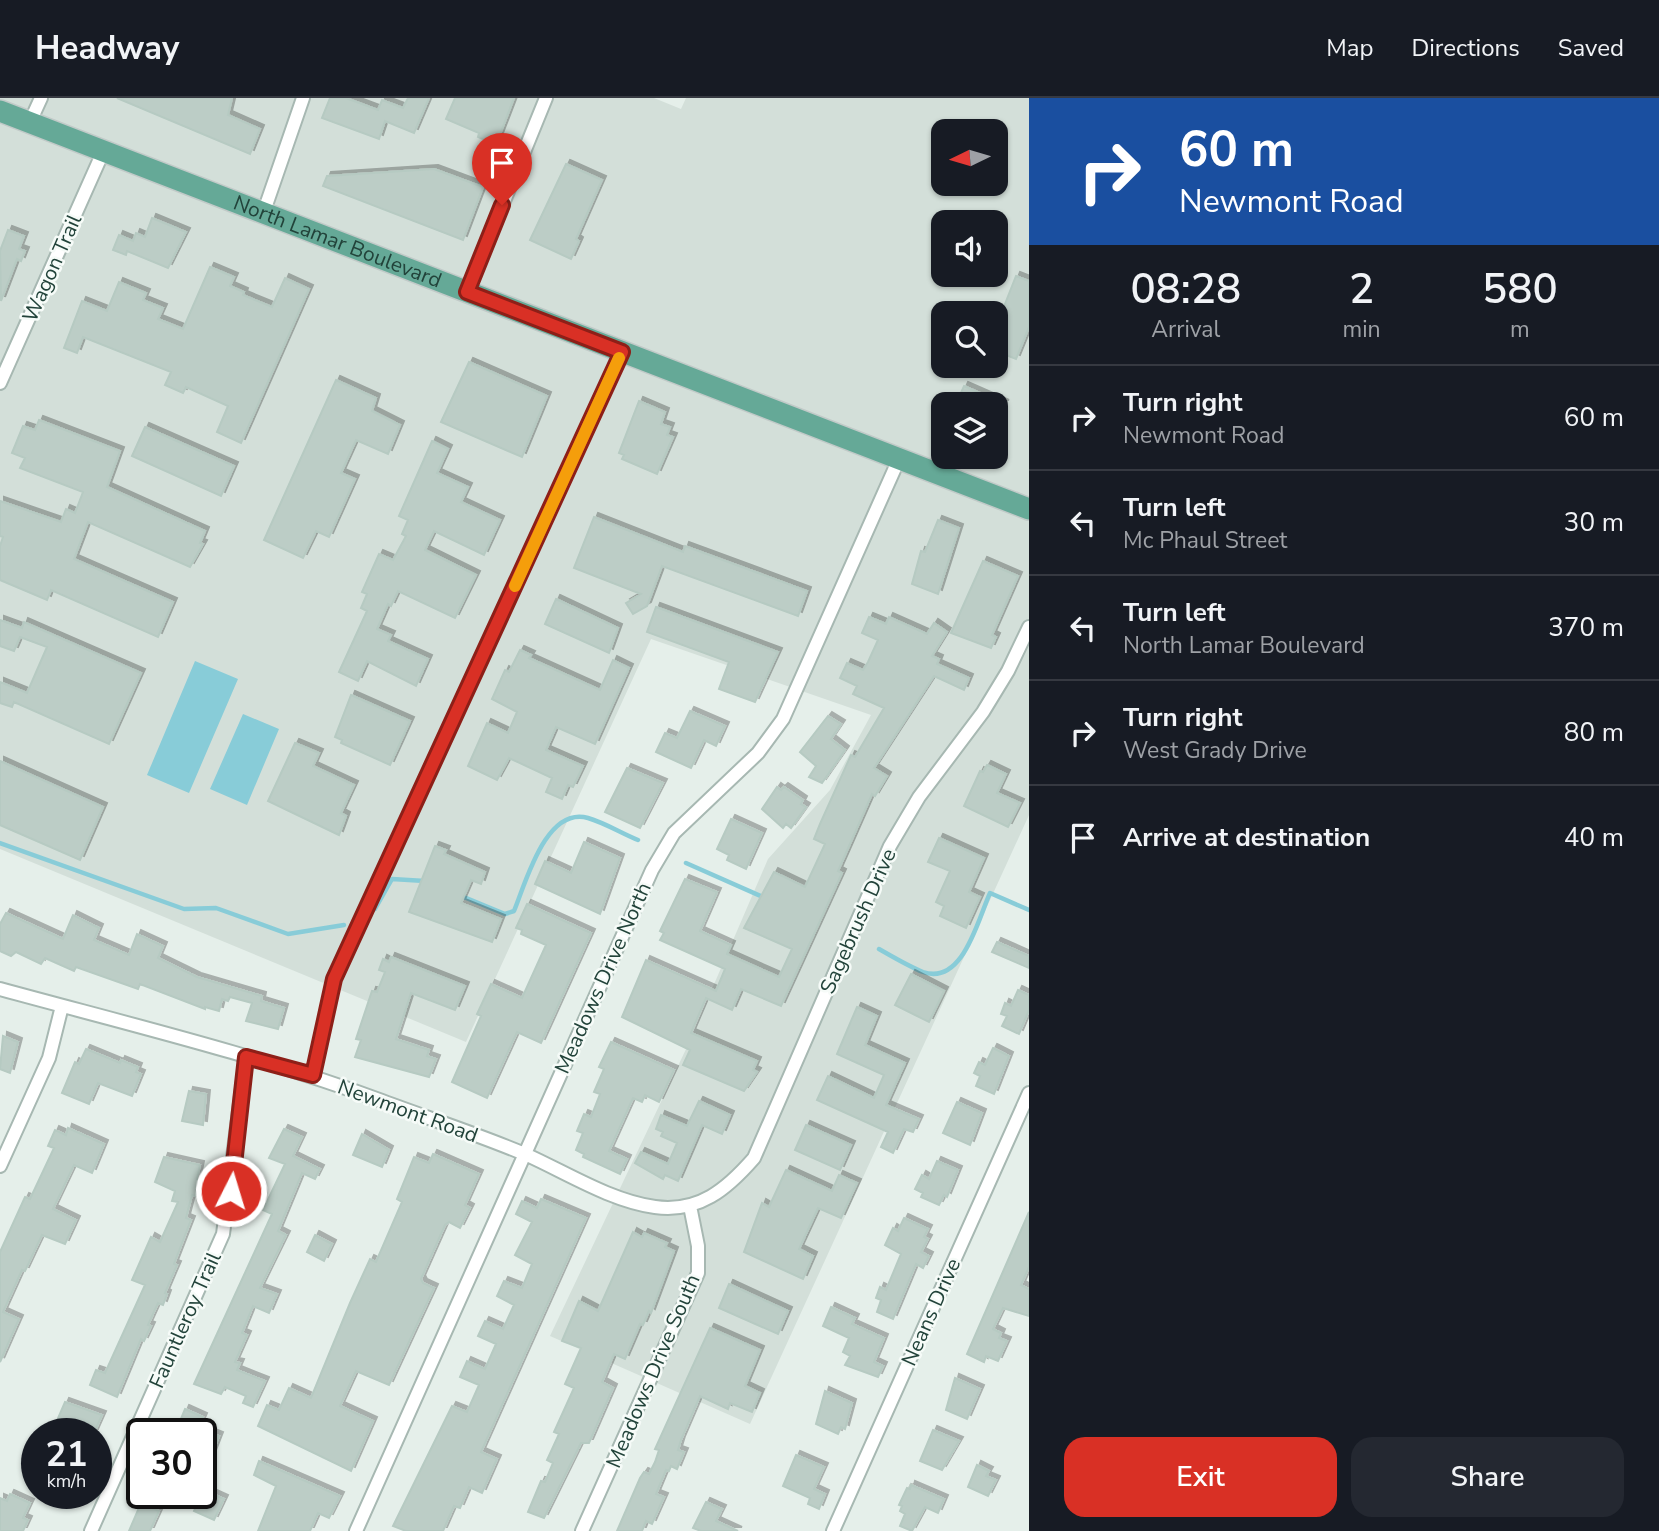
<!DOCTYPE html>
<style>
body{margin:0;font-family:"Nunito Sans",sans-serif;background:#242831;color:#f1f3f6;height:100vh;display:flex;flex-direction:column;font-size:26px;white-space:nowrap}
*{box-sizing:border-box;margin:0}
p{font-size:23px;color:#9ea1a6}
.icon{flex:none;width:38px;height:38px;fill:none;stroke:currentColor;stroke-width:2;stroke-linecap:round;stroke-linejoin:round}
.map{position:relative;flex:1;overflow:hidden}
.panel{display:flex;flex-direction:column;background:#171b24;width:630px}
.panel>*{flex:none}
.banner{background:#1a4fa0;color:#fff;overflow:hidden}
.needle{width:46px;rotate:265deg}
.tools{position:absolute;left:931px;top:21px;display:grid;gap:14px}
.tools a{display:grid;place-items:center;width:77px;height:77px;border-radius:14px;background:#171b24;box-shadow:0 2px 5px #0004;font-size:35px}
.speed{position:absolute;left:21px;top:1320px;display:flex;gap:14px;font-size:35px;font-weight:700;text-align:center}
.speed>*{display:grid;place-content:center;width:91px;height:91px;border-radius:50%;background:#171b24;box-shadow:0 2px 5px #0004;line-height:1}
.speed small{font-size:18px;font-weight:400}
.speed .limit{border:4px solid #111;border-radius:10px;background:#fff;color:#111}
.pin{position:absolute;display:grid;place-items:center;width:60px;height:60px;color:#fff;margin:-72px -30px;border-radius:50% 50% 50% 0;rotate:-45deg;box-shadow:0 0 7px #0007}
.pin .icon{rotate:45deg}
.me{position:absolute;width:77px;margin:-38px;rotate:5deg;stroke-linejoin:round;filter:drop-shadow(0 0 5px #0008)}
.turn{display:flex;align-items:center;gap:24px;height:147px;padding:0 35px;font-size:32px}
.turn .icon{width:91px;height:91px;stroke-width:2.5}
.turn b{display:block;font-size:49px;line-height:60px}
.eta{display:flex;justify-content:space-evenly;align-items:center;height:119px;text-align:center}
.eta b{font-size:42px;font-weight:600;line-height:49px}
.button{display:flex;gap:14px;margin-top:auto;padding:14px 35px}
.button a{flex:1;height:80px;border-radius:21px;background:#d93025;color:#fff;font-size:28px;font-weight:600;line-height:80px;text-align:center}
.button a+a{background:#242831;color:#f1f3f6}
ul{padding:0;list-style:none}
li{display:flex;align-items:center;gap:21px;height:105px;padding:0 35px;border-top:2px solid #363941}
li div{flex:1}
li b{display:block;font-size:26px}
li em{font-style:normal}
header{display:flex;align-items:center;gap:42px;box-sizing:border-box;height:98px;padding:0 35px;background:#171b24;border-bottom:2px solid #363941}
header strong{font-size:33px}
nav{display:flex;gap:38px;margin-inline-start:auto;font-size:24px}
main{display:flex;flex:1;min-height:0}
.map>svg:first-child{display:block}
</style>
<header>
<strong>Headway</strong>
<nav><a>Map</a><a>Directions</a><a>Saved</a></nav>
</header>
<main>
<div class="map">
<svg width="1029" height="1433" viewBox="0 0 1029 1433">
<defs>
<filter id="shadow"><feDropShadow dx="4" dy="-4" stdDeviation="0" flood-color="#0004"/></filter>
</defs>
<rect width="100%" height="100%" fill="#e5efea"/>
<path fill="#d3dfd9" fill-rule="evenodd" d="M 0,0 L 654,0 L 681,11 L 686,0 L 1029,0 L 1029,717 L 750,1326 L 550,1238 L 687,949 L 768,761 L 830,692 L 871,617 L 651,541 L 466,944 L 0,751 ZM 943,33 L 996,33 L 996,86 L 943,86 ZM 943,124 L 996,124 L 996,177 L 943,177 ZM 943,215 L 996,215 L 996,268 L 943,268 ZM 943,306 L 996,306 L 996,359 L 943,359 Z"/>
<path fill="#88ccd8" d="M 195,563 L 238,581 L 189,695 L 147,677 Z
M 243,616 L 279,631 L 247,707 L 210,691 Z"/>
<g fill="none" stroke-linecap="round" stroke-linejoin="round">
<path stroke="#88ccd8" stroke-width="4.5" d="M 0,745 L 184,811 L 216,810 L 288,836 L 344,827
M 686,765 L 765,800
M 459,797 L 505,816 L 514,813 C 526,784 546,708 588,720 C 605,725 621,735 638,742
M 375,811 L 392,781 L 425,783
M 879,851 C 893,859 908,868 923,874 C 963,888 978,821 990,795 L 1029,812"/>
</g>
<path fill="#bccdc6" stroke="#b6cac2" stroke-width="2" filter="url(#shadow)" d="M 117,0 L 232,0 L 228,17 L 260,31 L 250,56 Z
M 330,0 L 346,0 L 378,12 L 382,2 L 403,10 L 408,0 L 429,0 L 414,35 L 385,23 L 379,41 L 322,20 Z
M 455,0 L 514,0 L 499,39 L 492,45 L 478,39 L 479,35 L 446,21 Z
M 566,66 L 602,82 L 576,141 L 579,143 L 571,161 L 530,142 Z
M 434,71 L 483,89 L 463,142 L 323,88 L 327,78 Z
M 152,120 L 186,134 L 168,170 L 127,153 L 126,157 L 113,152 L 119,137 L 133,143 L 136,135 L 145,139 Z
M 8,132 L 24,138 L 19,151 L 25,153 L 21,163 L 17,161 L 1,203 L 0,153 Z
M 210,169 L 234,179 L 230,188 L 244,194 L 243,197 L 272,209 L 285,180 L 309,191 L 241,345 L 217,334 L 228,308 L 186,289 L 183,295 L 165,287 L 171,274 L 83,239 L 77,255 L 64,250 L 82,203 L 107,213 L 119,184 L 146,195 L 143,202 L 163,210 L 158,221 L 183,231 Z
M 1016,178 L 1029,183 L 1029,229 L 1016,261 L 996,253 L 996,229 Z
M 469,264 L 547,298 L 522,359 L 441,324 Z
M 336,282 L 376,300 L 372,313 L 400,327 L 388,356 L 356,342 L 341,375 L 355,381 L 329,439 L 316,433 L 303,460 L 264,442 Z
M 964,288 L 1005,306 L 956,306 Z
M 639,303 L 665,314 L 661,326 L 670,329 L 667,337 L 673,339 L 657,376 L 622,361 L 624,357 L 619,355 Z
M 39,322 L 120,353 L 107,389 L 205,433 L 200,445 L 203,446 L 190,469 L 88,424 L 74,461 L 173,504 L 158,539 L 51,492 L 47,502 L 0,482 L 0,448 L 3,439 L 0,438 L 0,403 L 61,424 L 66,411 L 75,415 L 83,394 L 20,370 L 25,360 L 12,355 L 23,328 L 35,332 Z
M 145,329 L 234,368 L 221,398 L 132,358 Z
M 432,343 L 448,351 L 437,375 L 468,389 L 461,404 L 500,422 L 484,457 L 434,433 L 425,452 L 476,477 L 455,520 L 398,493 L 391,508 L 388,506 L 377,531 L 391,537 L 388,543 L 428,561 L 416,588 L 367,563 L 358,583 L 339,574 L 367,513 L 361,510 L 367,496 L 362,494 L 379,456 L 393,462 L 406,438 L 402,436 L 408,422 L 399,418 Z
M 594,419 L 683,454 L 685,448 L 807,493 L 798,518 L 662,468 L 647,508 L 633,516 L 626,505 L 641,496 L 574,470 Z
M 938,422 L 959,430 L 938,496 L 912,486 L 921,453 L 925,454 Z
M 983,463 L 1018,478 L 992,537 L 996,539 L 991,550 L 951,535 Z
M 556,501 L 618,530 L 609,555 L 545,526 Z
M 656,509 L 778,554 L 755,604 L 719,591 L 729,564 L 647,534 Z
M 869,519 L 886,526 L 889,519 L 927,536 L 934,525 L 947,534 L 932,558 L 939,561 L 937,566 L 969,580 L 964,592 L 934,578 L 874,670 L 887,678 L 875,698 L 872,696 L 838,773 L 842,775 L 781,908 L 741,891 L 732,912 L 706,900 L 691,935 L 757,963 L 753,972 L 757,974 L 744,993 L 683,967 L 690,952 L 622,919 L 646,862 L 716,893 L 725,871 L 660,842 L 664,835 L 660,833 L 685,781 L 717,794 L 700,833 L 731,847 L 727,856 L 779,879 L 792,851 L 744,830 L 774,774 L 805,789 L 825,746 L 814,741 L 820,726 L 851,657 L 855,659 L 884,610 L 853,596 L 857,588 L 840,580 L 847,565 L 863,572 L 868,564 L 878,542 L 862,535 Z
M 0,522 L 22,530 L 24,524 L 141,575 L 109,646 L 14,604 L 12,609 L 0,605 L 0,584 L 27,595 L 47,549 L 20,539 L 14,553 L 0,548 Z
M 520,552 L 531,557 L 529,560 L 600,592 L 613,562 L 629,570 L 595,646 L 556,629 L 546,652 L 583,668 L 573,689 L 568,687 L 562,701 L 546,694 L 552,680 L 509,660 L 497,682 L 468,668 L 487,625 L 508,635 L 517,614 L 492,601 L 505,572 L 509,574 Z
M 351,597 L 410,623 L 390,667 L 341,645 L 342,642 L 335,639 Z
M 690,613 L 725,628 L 716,648 L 704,642 L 691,670 L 656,654 L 665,635 L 677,640 Z
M 828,618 L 841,626 L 831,641 L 845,652 L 822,685 L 809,679 L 816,668 L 800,654 Z
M 295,645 L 319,655 L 313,668 L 354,687 L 341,715 L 346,718 L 339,737 L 268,703 Z
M 0,663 L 103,709 L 80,762 L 0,727 Z
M 987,667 L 1006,676 L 997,695 L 1020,705 L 1008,729 L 964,708 L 980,673 L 983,674 Z
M 627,670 L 663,685 L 640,730 L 605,714 Z
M 777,689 L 781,692 L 784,689 L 803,702 L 801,706 L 806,709 L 791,730 L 786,726 L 783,730 L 762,711 Z
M 731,721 L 762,735 L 746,771 L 727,762 L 729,757 L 717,751 Z
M 939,740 L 984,760 L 969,794 L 980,799 L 966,830 L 940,818 L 944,808 L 936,804 L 950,773 L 928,764 Z
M 584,744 L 620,760 L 600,816 L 535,786 L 545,763 L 571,775 Z
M 435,748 L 446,752 L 444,756 L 485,774 L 481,786 L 471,782 L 461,805 L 501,821 L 492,844 L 409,814 Z
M 527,806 L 591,835 L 541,945 L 517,934 L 487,1000 L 452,984 L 481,918 L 477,916 L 491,886 L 522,900 L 546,847 L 521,836 L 522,832 L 516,830 Z
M 6,815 L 63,841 L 73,817 L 99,830 L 94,842 L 129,857 L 137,836 L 163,848 L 158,860 L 197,879 L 262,898 L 261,903 L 284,910 L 278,931 L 246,923 L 252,905 L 230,899 L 228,903 L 222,901 L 219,913 L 205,909 L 205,911 L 140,886 L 138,891 L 76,869 L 74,873 L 45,860 L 41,866 L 16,854 L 11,858 L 0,853 L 0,826 Z
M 997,844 L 1029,858 L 1029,870 L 992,854 Z
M 391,859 L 465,888 L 455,912 L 411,895 L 396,941 L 429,952 L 427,958 L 436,961 L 429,979 L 355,959 L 361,942 L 356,941 L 372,893 L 377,894 L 385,874 L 379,872 L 383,861 L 389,864 Z
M 911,876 L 944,893 L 929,924 L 895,907 Z
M 1018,892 L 1029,897 L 1029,912 L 1019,936 L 1002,928 L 1007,918 L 1001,916 L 1005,905 L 1011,908 Z
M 857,909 L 877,918 L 865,947 L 905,965 L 886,1007 L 919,1021 L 913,1034 L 904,1031 L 893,1055 L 881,1049 L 888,1034 L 817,1002 L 828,978 L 874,1000 L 884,977 L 837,956 Z
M 3,938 L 18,944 L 10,975 L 0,971 Z
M 611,944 L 674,972 L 659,1004 L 645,997 L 642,1004 L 633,1000 L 609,1053 L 627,1061 L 620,1076 L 583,1059 L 584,1056 L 576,1052 L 583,1035 L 577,1033 L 584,1016 L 591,1019 L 600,996 L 594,994 L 604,971 L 599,969 Z
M 993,950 L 1009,958 L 994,996 L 976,988 L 980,978 L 974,975 L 979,964 L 985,967 Z
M 86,951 L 120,965 L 121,962 L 138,969 L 136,974 L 141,976 L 132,998 L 98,985 L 89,1006 L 62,995 L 75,964 L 79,966 Z
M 189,993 L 206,996 L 203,1027 L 182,1023 Z
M 699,1003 L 730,1017 L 722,1036 L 702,1027 L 678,1083 L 665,1077 L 663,1081 L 635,1065 L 641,1054 L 668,1066 L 677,1045 L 661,1038 L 663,1034 L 656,1031 L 661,1017 L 687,1028 Z
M 957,1004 L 982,1015 L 970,1047 L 943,1035 Z
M 806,1027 L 851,1047 L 840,1072 L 795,1052 Z
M 68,1030 L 104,1046 L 92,1075 L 74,1067 L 53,1111 L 76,1122 L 65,1146 L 42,1137 L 25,1173 L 22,1172 L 3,1214 L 19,1221 L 0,1264 L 0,1154 L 25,1099 L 30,1101 L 54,1050 L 48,1048 L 55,1032 L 66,1037 Z
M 284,1031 L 302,1039 L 293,1058 L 320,1071 L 315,1081 L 302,1075 L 278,1133 L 286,1137 L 260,1190 L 277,1196 L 269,1215 L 253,1208 L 242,1235 L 247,1237 L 235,1264 L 240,1265 L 237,1272 L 265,1283 L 253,1309 L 243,1305 L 246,1298 L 225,1289 L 221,1296 L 194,1286 L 272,1116 L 263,1112 L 285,1066 L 269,1060 Z
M 362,1036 L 389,1052 L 382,1069 L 353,1057 Z
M 433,1056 L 479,1076 L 465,1107 L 470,1110 L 460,1130 L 449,1124 L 445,1127 L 421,1181 L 423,1185 L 434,1190 L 389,1287 L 356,1273 L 340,1308 L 373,1323 L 351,1373 L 258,1328 L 267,1307 L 279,1312 L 289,1290 L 311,1300 L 350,1205 L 370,1161 L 376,1164 L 402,1104 L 397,1101 L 414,1059 L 429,1065 Z
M 164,1059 L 200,1067 L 197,1081 L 204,1083 L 200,1099 L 192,1097 L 186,1120 L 191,1122 L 174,1166 L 177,1167 L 165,1195 L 167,1196 L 163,1207 L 158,1205 L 148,1227 L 151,1228 L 144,1243 L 141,1241 L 117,1299 L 90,1287 L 96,1272 L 105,1275 L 145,1187 L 132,1182 L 151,1139 L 160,1144 L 178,1104 L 172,1103 L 175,1093 L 155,1084 Z
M 937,1063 L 958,1072 L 947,1099 L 944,1097 L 939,1107 L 921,1099 L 923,1095 L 915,1091 L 922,1077 L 929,1081 Z
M 786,1072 L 832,1093 L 839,1077 L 857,1085 L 841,1120 L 818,1110 L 799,1151 L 813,1158 L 803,1181 L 744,1154 L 762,1105 L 769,1109 Z
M 541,1101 L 586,1120 L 481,1354 L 497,1361 L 482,1395 L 469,1389 L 460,1410 L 454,1408 L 443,1433 L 406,1433 L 393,1428 L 452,1308 L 467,1314 L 479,1287 L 460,1279 L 467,1263 L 485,1271 L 496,1246 L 478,1238 L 485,1223 L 503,1231 L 514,1207 L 497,1198 L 504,1183 L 522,1190 L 532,1166 L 515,1157 L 532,1124 L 516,1116 L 522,1103 L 537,1110 Z
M 1029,1114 L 1029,1169 L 1021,1187 L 1029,1191 L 1029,1218 L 1003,1210 L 993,1231 L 1001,1235 L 999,1240 L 1007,1243 L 998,1263 L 986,1258 L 984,1264 L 967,1256 Z
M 904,1120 L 928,1131 L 924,1139 L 928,1141 L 921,1154 L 929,1158 L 923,1170 L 916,1166 L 893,1221 L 877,1214 L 881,1202 L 876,1200 L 880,1189 L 886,1192 L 901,1156 L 885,1147 L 893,1130 L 898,1133 Z
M 633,1134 L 642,1139 L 644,1135 L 667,1145 L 665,1149 L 674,1153 L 651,1215 L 649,1213 L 643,1227 L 640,1226 L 625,1261 L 614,1256 L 602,1284 L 613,1290 L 589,1345 L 581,1345 L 544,1420 L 528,1414 L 541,1383 L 545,1384 L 553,1365 L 547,1362 L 559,1336 L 554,1334 L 574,1290 L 565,1286 L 581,1250 L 562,1243 L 579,1203 L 598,1213 Z
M 315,1137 L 332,1146 L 324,1163 L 307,1154 Z
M 729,1186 L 788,1213 L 778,1236 L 719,1210 Z
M 831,1209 L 855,1220 L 852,1226 L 884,1240 L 874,1264 L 883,1268 L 878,1279 L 845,1267 L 850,1258 L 843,1254 L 849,1240 L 823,1228 Z
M 710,1230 L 760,1252 L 745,1288 L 760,1295 L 752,1314 L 730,1305 L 728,1311 L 700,1298 L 681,1342 L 678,1352 L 684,1354 L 677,1371 L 671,1368 L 669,1373 L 666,1372 L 656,1396 L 664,1399 L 652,1426 L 646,1423 L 642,1433 L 617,1433 L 640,1380 L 644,1374 L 649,1376 L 655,1364 L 659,1352 L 655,1351 Z
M 955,1280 L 980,1291 L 967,1321 L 946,1312 Z
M 825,1293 L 852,1305 L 845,1331 L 841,1329 L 838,1336 L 816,1326 Z
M 65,1304 L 102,1317 L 94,1335 L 80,1335 L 56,1325 Z
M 185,1311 L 203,1319 L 196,1335 L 175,1335 Z
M 201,1331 L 219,1338 L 212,1356 L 201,1352 Z
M 933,1332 L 959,1343 L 942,1372 L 920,1363 Z
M 796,1357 L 824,1369 L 814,1391 L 825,1396 L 819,1411 L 808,1406 L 810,1400 L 783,1388 Z
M 259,1363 L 340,1398 L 329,1420 L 318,1415 L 310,1433 L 258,1433 L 276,1388 L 254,1377 Z
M 977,1367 L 989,1373 L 986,1378 L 996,1382 L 988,1398 L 968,1389 Z
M 911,1387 L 944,1401 L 938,1415 L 925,1409 L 912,1433 L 900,1428 L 905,1416 L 900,1413 L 902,1408 L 899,1407 L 907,1390 L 910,1391 Z
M 204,1392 L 224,1401 L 214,1422 L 194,1413 Z
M 10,1396 L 30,1405 L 23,1420 L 28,1422 L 23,1433 L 0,1433 L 0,1400 L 7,1403 Z
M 706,1404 L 722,1411 L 716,1423 L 738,1433 L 701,1433 L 693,1430 Z
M 141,1405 L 159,1413 L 150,1433 L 129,1433 Z"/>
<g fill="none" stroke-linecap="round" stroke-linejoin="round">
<g stroke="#a7b8b2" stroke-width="16">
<path id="minor" d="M 30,24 L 41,0
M 263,116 L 303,0
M 467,194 L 546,0
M 0,285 L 103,54
M 0,891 C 128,926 258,957 382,1003 C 430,1021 480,1037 527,1057 C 567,1075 611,1103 655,1109 C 699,1115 727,1091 754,1060 L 890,748 L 919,699 L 983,614 L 1008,573 L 1029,529
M 313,977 L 334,881 L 622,254
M 0,1068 L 49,960 L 62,908
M 91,1433 L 223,1136 L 246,959
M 356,1433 L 652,772 L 674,735 L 758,655 L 783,621 L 899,361
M 582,1433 L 698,1175 L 698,1148 L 690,1108
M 833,1433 L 1029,995"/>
</g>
<g stroke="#c1cac8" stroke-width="24">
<g id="primary">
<path id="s1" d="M 0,13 L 1029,411"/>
</g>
</g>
<use href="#minor" stroke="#fff" stroke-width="12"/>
<use href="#primary" stroke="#65a997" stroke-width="21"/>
</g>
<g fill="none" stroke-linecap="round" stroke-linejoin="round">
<g stroke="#8d1f18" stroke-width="18">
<path id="route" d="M 231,1093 L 246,959 L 313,977 L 334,881 L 622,254 L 467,194 L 502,107"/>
</g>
<use href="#route" stroke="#d93025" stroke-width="12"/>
<path stroke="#f59e0b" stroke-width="12" d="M 515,488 L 619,260"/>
</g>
<g text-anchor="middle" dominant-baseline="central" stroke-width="5" stroke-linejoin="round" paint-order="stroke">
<g font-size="21" fill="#22433a" stroke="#f6fbf8">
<text stroke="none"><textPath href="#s1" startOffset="362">North Lamar Boulevard</textPath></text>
<text transform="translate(52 170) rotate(-66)">Wagon Trail</text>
<text transform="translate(858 823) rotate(-66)">Sagebrush Drive</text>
<text transform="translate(603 880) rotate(-66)">Meadows Drive North</text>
<text transform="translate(408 1013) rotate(20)">Newmont Road</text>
<text transform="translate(931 1214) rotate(-66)">Neans Drive</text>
<text transform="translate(185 1222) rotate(-66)">Fauntleroy Trail</text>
<text transform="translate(653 1273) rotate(-67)">Meadows Drive South</text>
</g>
</g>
</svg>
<div class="tools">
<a><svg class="needle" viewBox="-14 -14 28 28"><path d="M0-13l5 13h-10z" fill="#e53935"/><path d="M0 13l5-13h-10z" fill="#9ea1a6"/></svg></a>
<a><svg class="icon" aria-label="sound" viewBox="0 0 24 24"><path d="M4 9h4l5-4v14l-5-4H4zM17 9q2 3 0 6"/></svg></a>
<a><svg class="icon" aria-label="search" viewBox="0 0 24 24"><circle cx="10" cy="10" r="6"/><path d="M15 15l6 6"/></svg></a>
<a><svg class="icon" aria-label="layers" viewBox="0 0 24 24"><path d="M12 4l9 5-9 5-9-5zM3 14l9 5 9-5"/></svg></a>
</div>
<div class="speed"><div>21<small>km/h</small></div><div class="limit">30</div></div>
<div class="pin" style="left:502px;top:107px;background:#d93025"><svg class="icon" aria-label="arrive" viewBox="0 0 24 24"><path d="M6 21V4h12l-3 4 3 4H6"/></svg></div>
<svg class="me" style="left:231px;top:1093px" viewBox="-20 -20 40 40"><circle r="17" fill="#d93025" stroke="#fff" stroke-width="3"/><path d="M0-11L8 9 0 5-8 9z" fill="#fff"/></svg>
</div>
<section class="panel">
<div class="banner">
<div class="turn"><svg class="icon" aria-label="right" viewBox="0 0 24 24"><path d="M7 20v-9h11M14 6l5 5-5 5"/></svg><div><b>60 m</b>Newmont Road</div></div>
</div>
<div class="eta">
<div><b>08:28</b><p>Arrival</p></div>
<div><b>2</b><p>min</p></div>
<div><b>580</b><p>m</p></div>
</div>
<ul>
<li><svg class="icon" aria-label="right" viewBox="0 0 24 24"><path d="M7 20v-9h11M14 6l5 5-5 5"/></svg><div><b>Turn right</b><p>Newmont Road</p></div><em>60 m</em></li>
<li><svg class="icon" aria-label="left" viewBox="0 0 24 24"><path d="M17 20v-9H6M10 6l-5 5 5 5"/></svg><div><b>Turn left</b><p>Mc Phaul Street</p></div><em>30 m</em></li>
<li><svg class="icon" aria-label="left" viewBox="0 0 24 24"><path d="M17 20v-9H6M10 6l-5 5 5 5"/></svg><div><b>Turn left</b><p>North Lamar Boulevard</p></div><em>370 m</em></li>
<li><svg class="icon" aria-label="right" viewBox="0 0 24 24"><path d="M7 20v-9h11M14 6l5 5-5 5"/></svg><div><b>Turn right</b><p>West Grady Drive</p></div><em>80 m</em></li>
<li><svg class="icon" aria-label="arrive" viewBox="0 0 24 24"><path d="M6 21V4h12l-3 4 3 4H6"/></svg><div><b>Arrive at destination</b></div><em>40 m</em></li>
</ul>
<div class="button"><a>Exit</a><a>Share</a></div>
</section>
</main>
